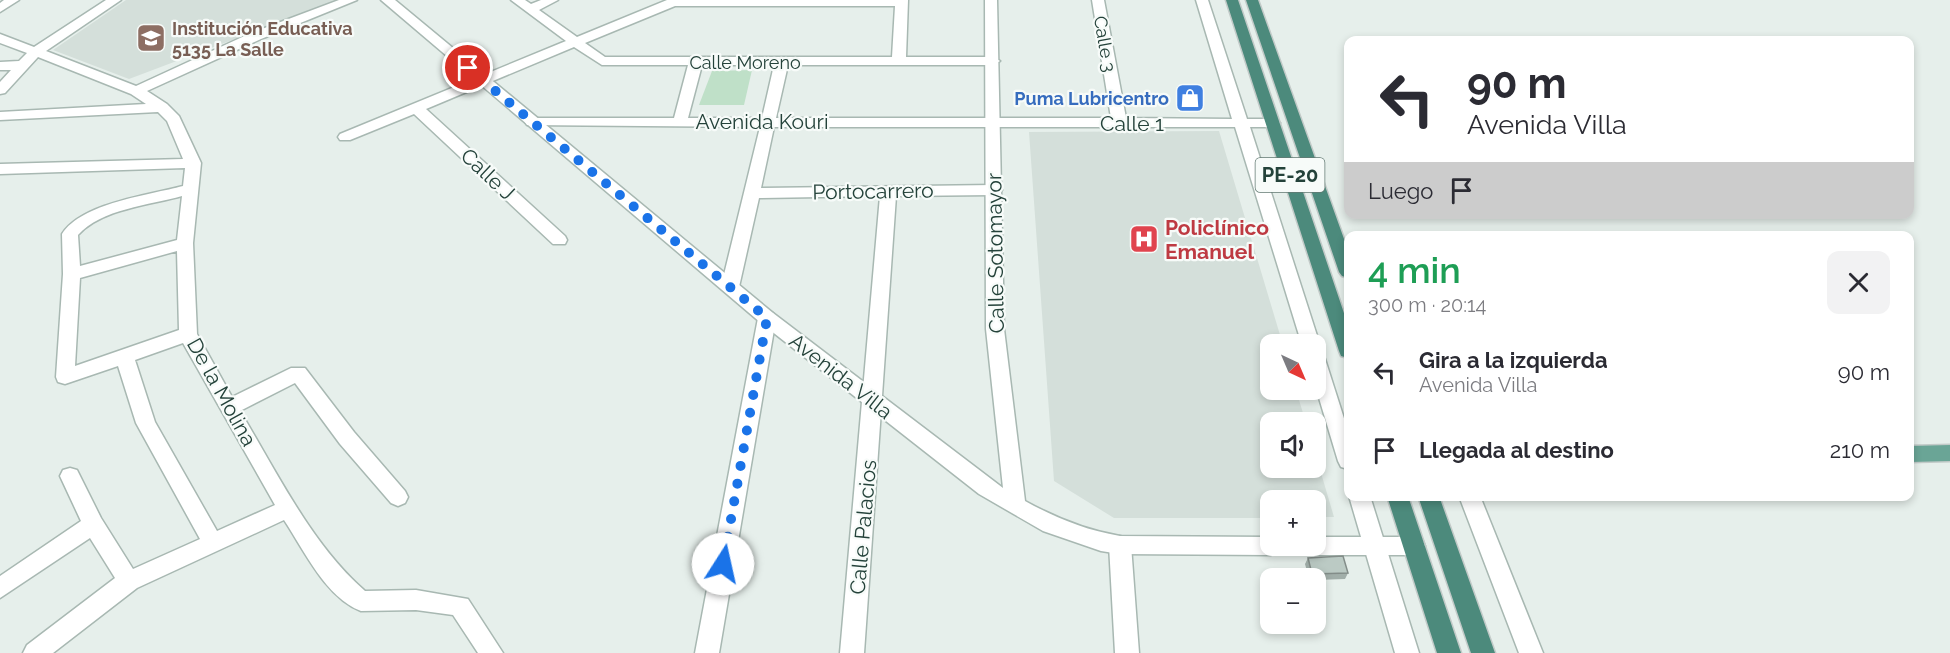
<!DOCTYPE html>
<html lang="es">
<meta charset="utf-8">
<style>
body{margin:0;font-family:Raleway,sans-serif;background:#f2f2f3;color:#2b2b33;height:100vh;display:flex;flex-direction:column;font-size:22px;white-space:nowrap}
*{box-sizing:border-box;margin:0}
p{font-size:20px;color:#7c7c81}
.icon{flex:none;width:33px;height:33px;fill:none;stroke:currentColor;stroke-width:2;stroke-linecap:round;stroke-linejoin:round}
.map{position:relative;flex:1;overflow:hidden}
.drawer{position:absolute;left:1344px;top:231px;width:570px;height:270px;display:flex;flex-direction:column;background:#fff;border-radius:12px;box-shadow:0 3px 9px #0003}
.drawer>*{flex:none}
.hud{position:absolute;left:1344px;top:36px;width:570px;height:183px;border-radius:12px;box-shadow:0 3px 9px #0003;background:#fff;color:#2b2b33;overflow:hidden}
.needle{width:39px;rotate:136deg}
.tools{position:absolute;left:1260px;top:334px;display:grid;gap:12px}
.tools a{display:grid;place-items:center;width:66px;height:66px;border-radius:12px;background:#fff;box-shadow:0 3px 9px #0003;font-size:30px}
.pin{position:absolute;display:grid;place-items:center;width:51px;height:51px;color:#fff;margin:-26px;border:3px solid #fff;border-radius:50%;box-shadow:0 2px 6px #0007}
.me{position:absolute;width:66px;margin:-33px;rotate:10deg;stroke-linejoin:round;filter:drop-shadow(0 0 4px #0008)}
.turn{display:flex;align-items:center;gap:21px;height:126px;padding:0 24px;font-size:27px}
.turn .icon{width:78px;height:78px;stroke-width:2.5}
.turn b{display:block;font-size:42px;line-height:51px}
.then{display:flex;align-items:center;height:57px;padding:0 24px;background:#0003;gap:12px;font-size:22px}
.round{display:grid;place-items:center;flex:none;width:63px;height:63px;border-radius:12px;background:#f2f2f3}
.summary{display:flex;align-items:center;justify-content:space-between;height:102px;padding:0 24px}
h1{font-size:36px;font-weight:600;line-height:45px;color:#1e9e55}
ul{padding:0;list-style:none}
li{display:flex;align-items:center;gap:18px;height:78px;padding:0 24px}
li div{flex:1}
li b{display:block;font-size:22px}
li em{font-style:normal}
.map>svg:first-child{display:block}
</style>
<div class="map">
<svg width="1950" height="653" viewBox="0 0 1950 653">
<rect width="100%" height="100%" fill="#e6efeb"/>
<path fill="#d4dfda" d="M 126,0 L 338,0 L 129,79 L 53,50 Z
M 1219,131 L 1283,345 L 1270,345 L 1270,390 L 1296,390 L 1306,423 L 1270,423 L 1270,468 L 1316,468 L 1316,456 L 1334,517 L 1316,517 L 1316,501 L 1270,501 L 1270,518 L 1114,518 L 1054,481 L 1029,132 Z"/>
<path fill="#bfe0c8" d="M 752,70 L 744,105 L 699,105 L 712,71 Z"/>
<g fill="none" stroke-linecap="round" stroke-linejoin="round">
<g stroke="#a8b8b2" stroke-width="3">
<path id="minor" d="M 4,0 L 19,0 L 0,12 L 0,3 Z
M 106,0 L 121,0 L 46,51 L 136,86 L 251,33 L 339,0 L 357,0 L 261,39 L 147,91 L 167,104 L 179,116 L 201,163 L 193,243 L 197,334 L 232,397 L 291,368 L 305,368 L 354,432 L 405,491 L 408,497 L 405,503 L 398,506 L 391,503 L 340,444 L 295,383 L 240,411 C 277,472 311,544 365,591 L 416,590 L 468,599 L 503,653 L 478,653 L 453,615 L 416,610 L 361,611 C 326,598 304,550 284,520 L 137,588 L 53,653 L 23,653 L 27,645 L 115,578 L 90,538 L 0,598 L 0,576 L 81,521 L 60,476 L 63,470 L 70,468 L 77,470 L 101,518 L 133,569 L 200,539 L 136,423 L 118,366 L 65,384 L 58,382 L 56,377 L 63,274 L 62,234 C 82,203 149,195 183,186 L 185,168 L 0,174 L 0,164 L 183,159 L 167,121 L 158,112 L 0,120 L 0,112 L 146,104 L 131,94 L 38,57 L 5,93 L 0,94 L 0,82 L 11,70 L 0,70 L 0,62 L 19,61 L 27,53 L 0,43 L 0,34 L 34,47 ZM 182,196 L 177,240 L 80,266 L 78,235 C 101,209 150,205 182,196 ZM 177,251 L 179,330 L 75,366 L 80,278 ZM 183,343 L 275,505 L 217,531 L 155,422 L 135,360 Z
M 511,0 L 525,0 L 531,4 L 541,0 L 558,0 L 539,10 L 577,37 L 667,0 L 908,0 L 906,57 L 993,57 L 1000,61 L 993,65 L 788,65 L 776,118 L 1111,118 L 1092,0 L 1104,0 L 1126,118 L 1232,119 L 1196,0 L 1208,0 L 1247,119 L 1273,119 L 1280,123 L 1273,127 L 1250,127 L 1320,345 L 1316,350 L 1316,345 L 1302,345 L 1235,127 L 774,127 L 761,188 L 994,185 L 1002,190 L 994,195 L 896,196 L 864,653 L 840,653 L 880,196 L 759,198 L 739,287 L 736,291 L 724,291 L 721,287 L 760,127 L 527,125 L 525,122 L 527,119 L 532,118 L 674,118 L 688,65 L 602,65 L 574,47 L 426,109 L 565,236 L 567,240 L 565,244 L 553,244 L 414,114 L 350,140 L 340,140 L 338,137 L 340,134 L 566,41 ZM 675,6 L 895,6 L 892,57 L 605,57 L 585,43 ZM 702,65 L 774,65 L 762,118 L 688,118 Z
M 767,312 L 773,313 L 776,318 L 719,653 L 695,653 L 758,318 L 761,313 Z
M 1316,352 L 1323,354 L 1325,359 L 1348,431 L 1348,469 L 1341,467 L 1338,461 L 1316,388 Z
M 1349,496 L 1370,496 L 1419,653 L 1395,653 Z
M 1459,496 L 1480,496 L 1543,653 L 1519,653 Z
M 1120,536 L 1128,538 L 1131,545 L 1139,653 L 1115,653 L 1109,545 L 1112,538 Z"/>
</g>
<g stroke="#a8b8b2" stroke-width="3">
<path id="tertiary" d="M 381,0 L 395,0 L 773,313 L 1003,488 L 986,329 L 985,0 L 997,0 L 1004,329 L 1025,501 C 1056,518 1085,530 1120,536 L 1270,537 L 1270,546 L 1281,546 L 1278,553 L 1270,555 L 1120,554 L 1101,551 L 1043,531 L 979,494 L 761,323 Z
M 1316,537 L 1414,537 L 1422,539 L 1425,546 L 1422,553 L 1414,555 L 1316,555 L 1308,553 L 1305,546 L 1316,546 Z"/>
</g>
<g stroke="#c2cac8" stroke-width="3">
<path id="primary" d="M 1950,445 L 1950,461 L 1910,462 L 1910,446 Z"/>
</g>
<g stroke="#c2cac8" stroke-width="3">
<path id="trunk" d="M 1226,0 L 1238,0 L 1348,325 L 1348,358 L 1341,356 L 1339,351 Z
M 1246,0 L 1258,0 L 1348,250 L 1348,278 L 1342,276 L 1339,272 Z
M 1387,496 L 1408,496 L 1461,653 L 1437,653 Z
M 1418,496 L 1439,496 L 1495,653 L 1471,653 Z"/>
</g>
<use href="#minor" fill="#fff" fill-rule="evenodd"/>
<use href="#tertiary" fill="#fff" fill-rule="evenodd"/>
<use href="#primary" fill="#6aa596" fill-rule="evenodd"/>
<use href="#trunk" fill="#4c8a7c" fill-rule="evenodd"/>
</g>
<path fill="#a1aea9" d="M 1308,558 L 1348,573 L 1345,579 L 1316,580 L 1316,579 L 1309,579 L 1305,564 Z"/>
<path fill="#bbcac4" stroke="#838d89" stroke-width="1.5" d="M 1343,556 L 1348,573 L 1312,574 L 1308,558 Z"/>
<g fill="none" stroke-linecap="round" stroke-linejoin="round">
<path stroke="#1a73e8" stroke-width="10" stroke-dasharray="0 18" d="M 468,68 L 767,318 L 723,564"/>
</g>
<defs>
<g id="school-square" transform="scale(1.5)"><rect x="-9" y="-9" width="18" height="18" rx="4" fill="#8d6e63" stroke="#f7fbf9"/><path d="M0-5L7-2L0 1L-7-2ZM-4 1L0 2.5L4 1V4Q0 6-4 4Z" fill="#fff"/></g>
<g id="shop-square" transform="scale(1.5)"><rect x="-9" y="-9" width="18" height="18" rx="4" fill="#3f7fe0" stroke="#f7fbf9"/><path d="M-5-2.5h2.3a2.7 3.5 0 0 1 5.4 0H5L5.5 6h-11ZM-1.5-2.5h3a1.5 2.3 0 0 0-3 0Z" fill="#fff"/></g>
<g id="hospital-square" transform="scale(1.5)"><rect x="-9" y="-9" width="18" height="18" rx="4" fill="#e0444e" stroke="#f7fbf9"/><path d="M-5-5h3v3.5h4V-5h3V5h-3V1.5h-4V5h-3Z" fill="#fff"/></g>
</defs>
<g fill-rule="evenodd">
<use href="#school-square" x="151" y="38"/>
<use href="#shop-square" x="1190" y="98"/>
<use href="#hospital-square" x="1144" y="239"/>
</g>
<g text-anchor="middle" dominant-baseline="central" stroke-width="4.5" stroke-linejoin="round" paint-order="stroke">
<g font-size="18" font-weight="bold" fill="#785e54" stroke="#f7fbf9" text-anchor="start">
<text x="172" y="28">Institución Educativa<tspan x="172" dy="21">5135 La Salle</tspan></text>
</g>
<g font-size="18" fill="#24423a" stroke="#f7fbf9">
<text transform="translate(1105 44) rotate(80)">Calle 3</text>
<text x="745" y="62">Calle Moreno</text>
</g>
<g font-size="18" font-weight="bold" fill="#366cbe" stroke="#f7fbf9" text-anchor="end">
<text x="1169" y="98">Puma Lubricentro</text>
</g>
<rect fill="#f7fbf9" stroke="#637a73" stroke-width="1.5" x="1255.5" y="158" width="69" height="34" rx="4.5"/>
<g font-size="20" font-weight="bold" fill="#24423a">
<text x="1290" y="175">PE-20</text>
</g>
<g font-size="21" fill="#24423a" stroke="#f7fbf9">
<text x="762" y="121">Avenida Kouri</text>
<text x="1132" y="123">Calle 1</text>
<text transform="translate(488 174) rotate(43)">Calle J</text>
<text transform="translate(873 191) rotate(-1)">Portocarrero</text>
<text transform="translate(995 253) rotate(-91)">Calle Sotomayor</text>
<text transform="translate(841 376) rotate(38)">Avenida Villa</text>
<text transform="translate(222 392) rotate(61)">De la Molina</text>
<text transform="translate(863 527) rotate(-85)">Calle Palacios</text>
</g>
<g font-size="21" font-weight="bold" fill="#be3a42" stroke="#f7fbf9" text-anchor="start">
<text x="1165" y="227">Policlínico<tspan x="1165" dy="24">Emanuel</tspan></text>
</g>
</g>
</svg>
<div class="tools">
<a><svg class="needle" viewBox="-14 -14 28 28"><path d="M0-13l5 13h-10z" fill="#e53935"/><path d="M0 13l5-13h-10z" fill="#7c7c81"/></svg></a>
<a><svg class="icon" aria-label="sound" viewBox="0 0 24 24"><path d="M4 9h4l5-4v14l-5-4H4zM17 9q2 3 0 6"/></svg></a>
<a>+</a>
<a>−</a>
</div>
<div class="pin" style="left:468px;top:68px;background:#d93025"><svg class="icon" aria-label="arrive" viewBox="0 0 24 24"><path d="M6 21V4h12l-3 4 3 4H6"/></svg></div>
<svg class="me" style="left:723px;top:564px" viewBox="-20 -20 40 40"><circle r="19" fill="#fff"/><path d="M0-13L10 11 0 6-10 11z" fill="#1a73e8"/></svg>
<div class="hud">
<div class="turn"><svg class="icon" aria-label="left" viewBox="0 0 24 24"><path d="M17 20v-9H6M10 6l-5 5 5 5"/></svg><div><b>90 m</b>Avenida Villa</div></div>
<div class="then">Luego<svg class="icon" aria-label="arrive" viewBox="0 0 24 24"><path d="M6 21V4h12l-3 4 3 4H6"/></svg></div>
</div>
<section class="drawer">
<div class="summary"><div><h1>4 min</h1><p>300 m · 20:14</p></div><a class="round"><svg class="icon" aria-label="close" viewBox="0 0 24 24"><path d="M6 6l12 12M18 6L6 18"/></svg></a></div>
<ul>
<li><svg class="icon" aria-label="left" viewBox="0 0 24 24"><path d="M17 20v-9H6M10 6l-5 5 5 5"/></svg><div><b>Gira a la izquierda</b><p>Avenida Villa</p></div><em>90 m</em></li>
<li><svg class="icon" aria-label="arrive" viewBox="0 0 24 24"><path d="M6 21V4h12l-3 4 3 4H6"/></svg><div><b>Llegada al destino</b></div><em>210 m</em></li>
</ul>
</section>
</div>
